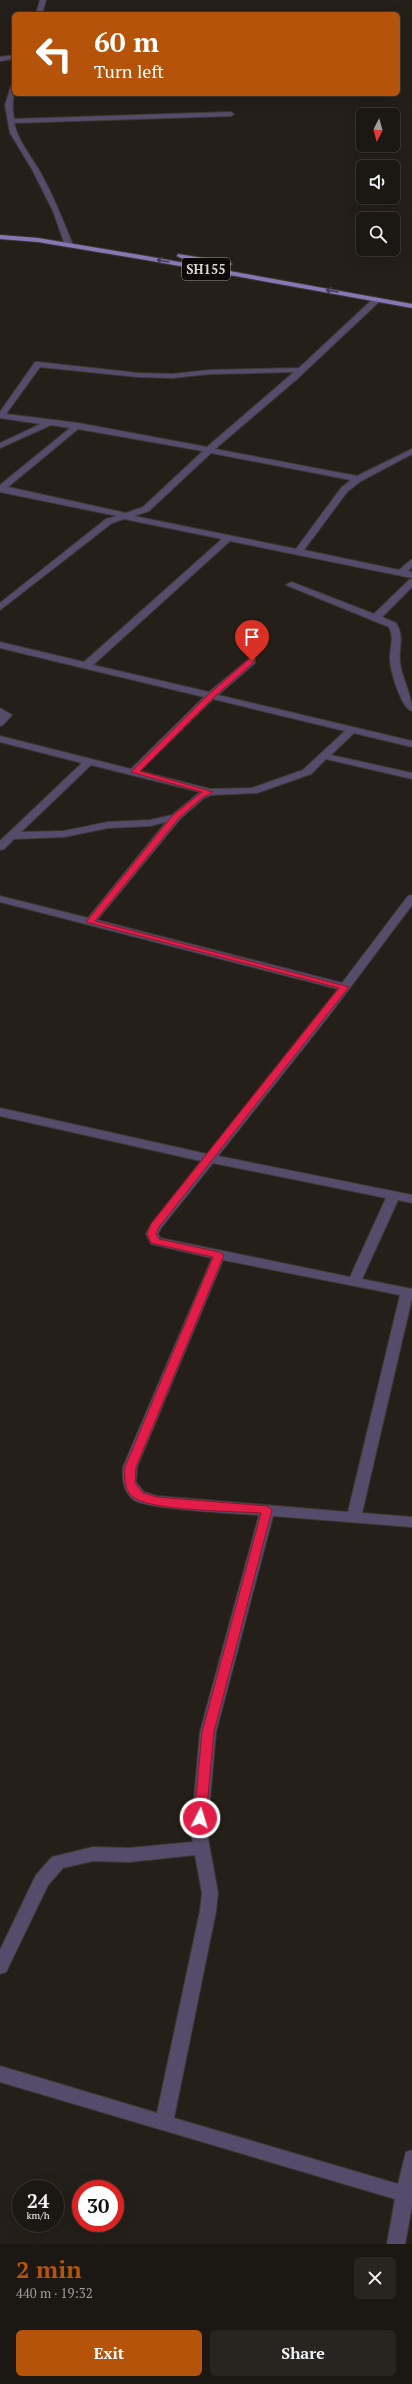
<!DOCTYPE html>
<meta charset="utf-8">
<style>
body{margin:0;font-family:"PT Serif",serif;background:#282420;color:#f1f3f6;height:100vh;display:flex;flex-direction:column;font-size:15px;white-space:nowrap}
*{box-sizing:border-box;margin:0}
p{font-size:13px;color:#a09f9f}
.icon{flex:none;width:22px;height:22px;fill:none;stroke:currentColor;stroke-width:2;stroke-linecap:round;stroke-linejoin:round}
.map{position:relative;height:2244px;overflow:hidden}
.panel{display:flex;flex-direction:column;background:#1b1712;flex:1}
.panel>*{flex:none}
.top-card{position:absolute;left:12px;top:12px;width:388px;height:84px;border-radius:6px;box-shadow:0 4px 16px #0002,0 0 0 1px #393632;background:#b45309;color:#fff;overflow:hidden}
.needle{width:26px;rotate:186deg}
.tools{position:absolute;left:356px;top:108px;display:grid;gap:8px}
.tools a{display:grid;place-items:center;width:44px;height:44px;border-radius:6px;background:#1b1712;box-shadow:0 4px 16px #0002,0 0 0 1px #393632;font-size:20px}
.speed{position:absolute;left:12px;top:2180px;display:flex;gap:8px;font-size:20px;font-weight:700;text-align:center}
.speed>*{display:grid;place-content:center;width:52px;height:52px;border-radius:50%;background:#1b1712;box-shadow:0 4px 16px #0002,0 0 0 1px #393632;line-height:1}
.speed small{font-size:10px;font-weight:400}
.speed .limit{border:6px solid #d22;background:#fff;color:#111}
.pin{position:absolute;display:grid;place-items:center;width:34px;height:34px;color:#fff;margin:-41px -17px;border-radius:50% 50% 50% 0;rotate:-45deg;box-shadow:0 0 4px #0007}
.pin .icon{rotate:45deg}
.me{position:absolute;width:44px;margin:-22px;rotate:5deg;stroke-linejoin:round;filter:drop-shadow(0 0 3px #0008)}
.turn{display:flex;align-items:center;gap:14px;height:84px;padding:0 16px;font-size:18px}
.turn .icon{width:52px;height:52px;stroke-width:2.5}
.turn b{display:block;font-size:28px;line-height:34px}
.round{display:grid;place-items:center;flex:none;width:42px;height:42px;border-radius:6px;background:#282420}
.summary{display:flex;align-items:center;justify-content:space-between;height:68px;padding:0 16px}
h1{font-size:24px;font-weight:700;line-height:30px;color:#b45309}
.primary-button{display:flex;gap:8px;margin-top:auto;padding:8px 16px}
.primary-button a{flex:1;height:46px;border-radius:6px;background:#b45309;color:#fff;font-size:16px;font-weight:700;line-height:46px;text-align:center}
.primary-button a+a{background:#282420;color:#f1f3f6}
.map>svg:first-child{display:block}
</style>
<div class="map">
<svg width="412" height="2244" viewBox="0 0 412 2244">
<rect width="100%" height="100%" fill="#241f18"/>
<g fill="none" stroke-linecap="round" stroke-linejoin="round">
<g stroke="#3e3932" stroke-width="2">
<path id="minor" d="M 40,0 L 46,0 L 42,14 L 36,14 Z
M 14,55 L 14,59 L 0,61 L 0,57 Z
M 14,84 C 14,97 11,106 14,119 L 231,112 L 234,114 L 231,116 L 14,123 C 18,141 31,156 40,172 C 53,195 63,220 73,245 L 69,247 L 65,245 L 53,211 L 33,171 L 10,133 L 5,105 L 11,86 Z
M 375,297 L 382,299 L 297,379 L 215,449 L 357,476 L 412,449 L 412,454 L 361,481 L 347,492 L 304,550 L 399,570 L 412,559 L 412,567 L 408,571 L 412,572 L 412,578 L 230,541 L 93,665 L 209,692 L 249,659 L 255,659 L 255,663 L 218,695 L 412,741 L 412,747 L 354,733 L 331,755 L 412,773 L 412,779 L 326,759 L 311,774 L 257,793 L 211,795 L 204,798 L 180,819 L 97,920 L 342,983 L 408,896 L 412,895 L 412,905 L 331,1013 L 218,1156 L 412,1195 L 412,1203 L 398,1200 L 362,1279 L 412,1289 L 412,1298 L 362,1513 L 412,1517 L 412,1527 L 273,1516 L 216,1732 L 207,1833 L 218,1893 L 216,1911 L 174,2118 L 398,2184 L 406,2152 L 412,2150 L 412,2206 L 405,2244 L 387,2244 L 395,2199 L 0,2082 L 0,2066 L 157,2113 L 200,1911 L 202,1893 L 195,1855 L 129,1862 L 93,1861 L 63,1868 L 48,1885 L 6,1972 L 0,1974 L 0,1950 L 36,1875 L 52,1857 L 93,1847 L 129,1848 L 193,1842 L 191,1833 L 200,1732 L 259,1515 C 235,1513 150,1510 134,1500 C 123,1492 122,1479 123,1467 L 212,1258 L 151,1244 L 146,1234 L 151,1224 L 201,1161 L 0,1116 L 0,1108 L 207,1154 L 338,989 L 0,902 L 0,896 L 88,918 L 166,822 L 150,826 L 108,828 L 64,837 L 14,839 L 4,849 L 0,850 L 0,841 L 82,763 L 0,742 L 0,736 L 131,769 L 204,697 L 0,648 L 0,642 L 84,662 L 222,539 L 124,519 L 112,523 L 0,610 L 0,603 L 106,519 L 117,516 L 0,492 L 0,485 L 70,428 L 51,425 L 0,448 L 0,443 L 41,424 L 0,418 L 0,412 L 35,362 L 38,362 L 138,373 L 172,374 L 210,370 L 299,368 ZM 40,367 L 138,377 L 172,378 L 210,374 L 294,372 L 207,447 L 78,423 L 6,414 ZM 78,429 L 203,451 L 143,507 L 126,513 L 8,487 ZM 211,453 L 351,480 L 341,488 L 296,549 L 134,516 L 149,511 ZM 213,699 L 345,731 L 303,770 L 252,788 L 210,789 L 140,771 ZM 91,765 L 200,792 L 172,815 L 150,820 L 108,822 L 64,831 L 21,832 ZM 213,1163 L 386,1198 L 350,1277 L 160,1238 L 158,1234 L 161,1228 ZM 223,1260 L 400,1295 L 348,1512 L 157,1496 L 144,1492 L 136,1482 L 137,1467 Z
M 412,579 L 412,587 L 382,617 L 396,623 C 405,637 398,648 400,663 C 402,679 412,694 412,711 C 401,708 391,672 390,661 C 389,649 395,639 389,627 L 286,585 L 291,582 L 294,583 L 374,614 L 409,580 Z
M 0,708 L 12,715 L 3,725 L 0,726 Z"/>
</g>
<g stroke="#3e3932" stroke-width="2">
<path id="major" d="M 0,235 L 38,238 L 146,256 L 412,304 L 412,308 L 146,260 L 38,242 L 0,239 Z
M 178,254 L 228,262 L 232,264 L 228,266 L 181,258 L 177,256 Z"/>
</g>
<use href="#minor" fill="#544c6a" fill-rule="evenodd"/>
<use href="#major" fill="#8777b6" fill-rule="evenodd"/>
</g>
<defs><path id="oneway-shaft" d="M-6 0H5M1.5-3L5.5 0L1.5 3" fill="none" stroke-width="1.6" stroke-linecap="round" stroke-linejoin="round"/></defs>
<g stroke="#433a56">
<use href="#oneway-shaft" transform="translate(163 261) rotate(-170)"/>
<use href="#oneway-shaft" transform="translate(332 291) rotate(-170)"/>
</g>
<path fill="#e11d48" stroke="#92132f" d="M 249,659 L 255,661 L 213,698 L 140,771 L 213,792 L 202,798 L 179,818 L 95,921 L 349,987 L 159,1227 L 156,1234 L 159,1239 L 219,1252 L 224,1255 L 136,1467 L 135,1483 L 143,1493 L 157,1497 L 267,1506 L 272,1510 L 214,1732 L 206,1818 L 200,1823 L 194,1818 L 202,1732 L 261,1513 C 232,1511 159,1511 136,1499 C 124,1493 124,1478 125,1467 L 213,1257 L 151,1243 L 147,1234 L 151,1224 L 339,988 L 86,922 L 173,815 L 202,792 L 131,772 L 208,695 Z"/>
<g text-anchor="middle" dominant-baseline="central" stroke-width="4" stroke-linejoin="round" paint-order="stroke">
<rect fill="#0c0907" stroke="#9d9995" stroke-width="1" x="182" y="258" width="48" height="22" rx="3"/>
<g font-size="13" font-weight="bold" fill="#dbd7d2">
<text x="206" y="269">SH155</text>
</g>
</g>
</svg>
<div class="tools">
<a><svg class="needle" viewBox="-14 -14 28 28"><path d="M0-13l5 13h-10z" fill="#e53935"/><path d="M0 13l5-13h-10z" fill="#a09f9f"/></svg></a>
<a><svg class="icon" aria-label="sound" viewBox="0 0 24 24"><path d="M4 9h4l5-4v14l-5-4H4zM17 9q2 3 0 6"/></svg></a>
<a><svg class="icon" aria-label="search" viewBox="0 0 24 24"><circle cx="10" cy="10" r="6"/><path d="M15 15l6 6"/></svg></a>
</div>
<div class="speed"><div>24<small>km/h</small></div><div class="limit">30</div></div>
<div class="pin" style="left:252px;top:661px;background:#d93025"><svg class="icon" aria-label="arrive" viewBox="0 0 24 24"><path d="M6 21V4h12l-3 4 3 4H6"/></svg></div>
<svg class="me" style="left:200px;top:1818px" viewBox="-20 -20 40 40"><circle r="17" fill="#e11d48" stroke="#fff" stroke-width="3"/><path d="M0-11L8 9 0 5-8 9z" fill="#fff"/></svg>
<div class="top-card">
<div class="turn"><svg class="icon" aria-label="left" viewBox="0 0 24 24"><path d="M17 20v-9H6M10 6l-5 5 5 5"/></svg><div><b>60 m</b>Turn left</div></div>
</div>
</div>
<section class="panel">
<div class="summary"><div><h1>2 min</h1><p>440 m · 19:32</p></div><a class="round"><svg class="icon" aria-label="close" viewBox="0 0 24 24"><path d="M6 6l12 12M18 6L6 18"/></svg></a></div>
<div class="primary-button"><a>Exit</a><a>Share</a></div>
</section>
